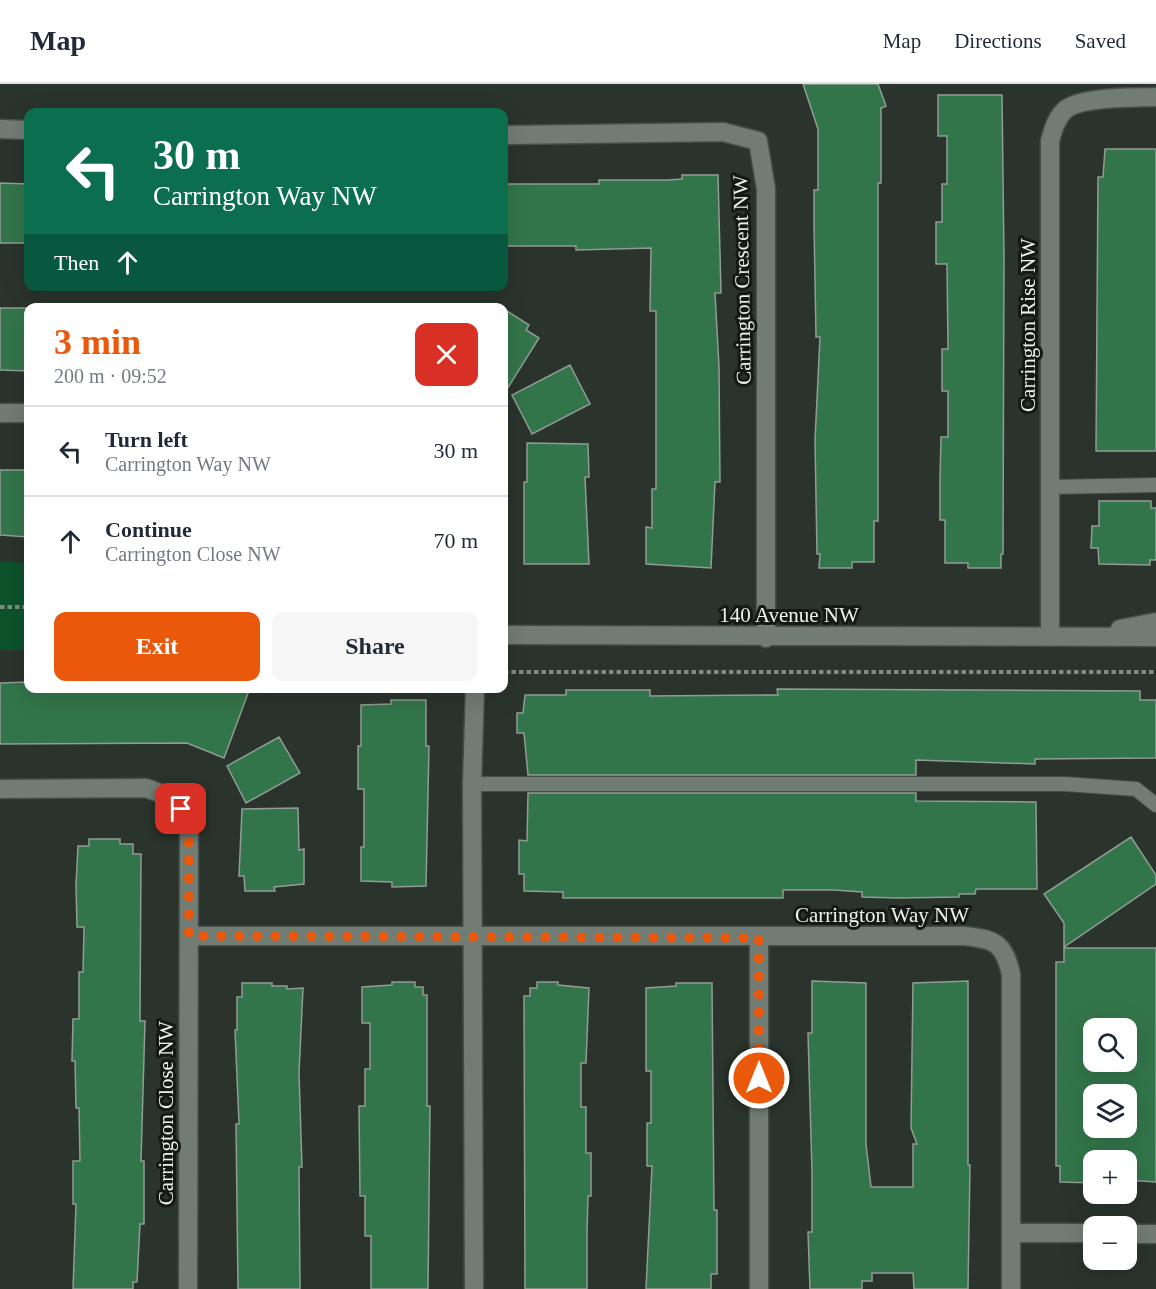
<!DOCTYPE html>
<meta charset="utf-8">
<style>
body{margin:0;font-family:Georgia,serif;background:#f6f6f7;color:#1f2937;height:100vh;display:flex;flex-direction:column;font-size:22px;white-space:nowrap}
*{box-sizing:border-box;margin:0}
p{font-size:20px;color:#747a83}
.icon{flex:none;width:33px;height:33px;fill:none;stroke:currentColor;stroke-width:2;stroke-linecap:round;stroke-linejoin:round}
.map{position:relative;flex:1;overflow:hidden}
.sheet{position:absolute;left:24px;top:219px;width:484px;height:390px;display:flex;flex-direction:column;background:#fff;border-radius:12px;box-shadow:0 6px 24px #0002}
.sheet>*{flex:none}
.guide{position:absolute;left:24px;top:24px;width:484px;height:183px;border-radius:12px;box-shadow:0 6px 24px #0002;background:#0b6e4f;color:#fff;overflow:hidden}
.fabs{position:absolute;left:1083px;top:934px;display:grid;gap:12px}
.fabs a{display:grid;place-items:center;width:54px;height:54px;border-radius:12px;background:#fff;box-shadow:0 6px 24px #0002;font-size:30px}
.pin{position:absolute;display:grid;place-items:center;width:51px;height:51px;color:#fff;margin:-26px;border-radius:12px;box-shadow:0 3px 9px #0006}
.me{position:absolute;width:66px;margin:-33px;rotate:0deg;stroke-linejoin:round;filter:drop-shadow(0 0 4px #0008)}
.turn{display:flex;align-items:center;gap:21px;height:126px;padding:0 30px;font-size:27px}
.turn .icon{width:78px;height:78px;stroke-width:2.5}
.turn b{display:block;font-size:42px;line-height:51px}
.then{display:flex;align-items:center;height:57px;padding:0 30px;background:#0003;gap:12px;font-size:22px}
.round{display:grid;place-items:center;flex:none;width:63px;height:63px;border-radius:12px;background:#f6f6f7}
.headline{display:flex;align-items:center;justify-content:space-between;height:102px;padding:0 30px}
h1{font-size:36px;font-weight:600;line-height:45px;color:#ea580c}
.primary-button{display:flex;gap:12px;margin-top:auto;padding:12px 30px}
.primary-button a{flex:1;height:69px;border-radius:12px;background:#ea580c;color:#fff;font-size:24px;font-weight:600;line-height:69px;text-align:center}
.primary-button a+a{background:#f6f6f7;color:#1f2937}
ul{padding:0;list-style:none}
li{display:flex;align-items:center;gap:18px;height:90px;padding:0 30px;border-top:2px solid #e0e1e3}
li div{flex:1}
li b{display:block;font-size:22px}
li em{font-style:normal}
header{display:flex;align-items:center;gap:36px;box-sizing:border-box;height:84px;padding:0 30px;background:#fff;border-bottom:2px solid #e0e1e3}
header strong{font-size:28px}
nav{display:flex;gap:33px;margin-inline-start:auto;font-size:21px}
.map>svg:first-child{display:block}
</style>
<header>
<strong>Map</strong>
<nav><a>Map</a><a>Directions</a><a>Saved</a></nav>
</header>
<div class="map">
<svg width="1156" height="1205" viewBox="0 0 1156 1205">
<rect width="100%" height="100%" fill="#2a332c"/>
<path fill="#0c522b" d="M 0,477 L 28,479 L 28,566 L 0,566 Z"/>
<path fill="#33754a" stroke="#919c94" stroke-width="1.5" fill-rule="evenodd" d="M 803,0 L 878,0 L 886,22 L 881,24 L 881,99 L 878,99 L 878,437 L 874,437 L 874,478 L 852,478 L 852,484 L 819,484 L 820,470 L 817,470 L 815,356 L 820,253 L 816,253 L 814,140 L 814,106 L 818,106 L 818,45 Z
M 938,11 L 1002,11 L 1004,173 L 1003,470 L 1001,470 L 1001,484 L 968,484 L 968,479 L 945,479 L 945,436 L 940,436 L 940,394 L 941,353 L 948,353 L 948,307 L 942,307 L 942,265 L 948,265 L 947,180 L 936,180 L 936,138 L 942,138 L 942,100 L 947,100 L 947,52 L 938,52 Z
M 1105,65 L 1156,65 L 1156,367 L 1096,367 L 1098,93 L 1103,93 Z
M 682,91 L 718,91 L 721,209 L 715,209 L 719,282 L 720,398 L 715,398 L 711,484 L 646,480 L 646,443 L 652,444 L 652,405 L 656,405 L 656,227 L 650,227 L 651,164 L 576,166 L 576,162 L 504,162 L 504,100 L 599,100 L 599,96 L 668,96 L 682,95 Z
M 0,99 L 28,100 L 28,159 L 0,159 Z
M 0,224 L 28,224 L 28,287 L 0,286 Z
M 504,225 L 529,241 L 526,246 L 539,254 L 504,310 Z
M 570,281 L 590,320 L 532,350 L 512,311 Z
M 527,359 L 588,360 L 589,393 L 585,393 L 589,480 L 524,480 L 524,398 L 527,398 Z
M 0,386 L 28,386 L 28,453 L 0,451 Z
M 1099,417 L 1151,417 L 1151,424 L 1156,424 L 1156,476 L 1150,476 L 1150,481 L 1099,480 L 1098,464 L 1091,464 L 1092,442 L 1099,442 Z
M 28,598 L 28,604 L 250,604 L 224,674 L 187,659 L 0,660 L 0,599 Z
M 777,605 L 1140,607 L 1140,616 L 1156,616 L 1156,674 L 1035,675 L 1035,680 L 916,676 L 916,691 L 528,691 L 524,649 L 517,649 L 517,629 L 523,629 L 525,611 L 566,611 L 566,606 L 650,606 L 650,612 L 778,611 Z
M 391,616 L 426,616 L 426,662 L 429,662 L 426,802 L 392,803 L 392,798 L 361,797 L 361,763 L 364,763 L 364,705 L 358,705 L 358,662 L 361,662 L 361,621 L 391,620 Z
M 279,653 L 300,689 L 246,719 L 227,682 Z
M 528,709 L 916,709 L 916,717 L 1036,718 L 1037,805 L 976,805 L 975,810 L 959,810 L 959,813 L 899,814 L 862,813 L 862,808 L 834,806 L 783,806 L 783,814 L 563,814 L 563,808 L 524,807 L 524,790 L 519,790 L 519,756 L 527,757 Z
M 298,724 L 299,766 L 304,765 L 304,800 L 274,803 L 275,807 L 245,807 L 244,792 L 239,792 L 242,725 Z
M 1131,753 L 1156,791 L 1156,800 L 1064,863 L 1064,839 L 1044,810 Z
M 89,755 L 120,755 L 120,760 L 133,760 L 133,770 L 141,770 L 140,937 L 145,937 L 141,1077 L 144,1077 L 144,1140 L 140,1140 L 137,1198 L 133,1198 L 133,1205 L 73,1205 L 76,1120 L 73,1120 L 73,1077 L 80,1077 L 79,1024 L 76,1024 L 75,977 L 72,977 L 73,935 L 79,935 L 79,888 L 83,888 L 84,843 L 77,843 L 76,801 L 78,762 L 89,762 Z
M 1064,864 L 1156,864 L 1156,1098 L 1126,1096 L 1126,1077 L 1094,1077 L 1094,1099 L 1060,1098 L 1060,1082 L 1056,1082 L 1056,878 L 1064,878 ZM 1094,945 L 1126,945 L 1126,978 L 1094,978 ZM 1094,1011 L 1126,1011 L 1126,1044 L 1094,1044 Z
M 812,897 L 866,899 L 866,1060 L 871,1103 L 913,1103 L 913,1060 L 917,1060 L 911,1044 L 913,899 L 968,897 L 968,1081 L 970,1081 L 968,1205 L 914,1205 L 913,1189 L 872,1189 L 872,1197 L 862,1197 L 862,1205 L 810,1205 L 808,1148 L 812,1148 L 812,1088 L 808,949 L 812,949 Z
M 392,898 L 415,898 L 415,903 L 423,903 L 423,911 L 427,911 L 427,1022 L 430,1022 L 428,1205 L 371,1205 L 371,1152 L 365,1152 L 365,1112 L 360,1112 L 359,1022 L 365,1022 L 365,985 L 370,985 L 370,939 L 362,939 L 362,903 L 392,901 Z
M 537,898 L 558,898 L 558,901 L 589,904 L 586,979 L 581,979 L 581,1023 L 586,1023 L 586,1069 L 591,1069 L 591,1112 L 588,1112 L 587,1150 L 587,1205 L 525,1205 L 524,912 L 530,912 L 530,904 L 537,904 Z
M 242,899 L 272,899 L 272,902 L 287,902 L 287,905 L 303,904 L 299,989 L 302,1083 L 299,1083 L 300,1205 L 238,1205 L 236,1040 L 239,1040 L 235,946 L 237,946 L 237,913 L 242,913 Z
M 676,899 L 712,899 L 714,1126 L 717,1126 L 717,1190 L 711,1190 L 711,1205 L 646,1205 L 652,1082 L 647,1082 L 647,1039 L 651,1039 L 651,987 L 646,987 L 646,904 L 676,902 Z"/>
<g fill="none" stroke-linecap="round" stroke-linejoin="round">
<g stroke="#464e48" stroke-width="16">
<path id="lane" d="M 1050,403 L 1156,401
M 472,700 L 1065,700 L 1136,705 L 1156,721"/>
</g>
<g stroke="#464e48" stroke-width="21">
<path id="street" d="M 0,45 L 28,46
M 504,51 L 723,48 L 758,57 L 766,105 L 766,554
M 0,329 L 28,329
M 1120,545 L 1156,538
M 504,551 L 1156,553
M 1050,553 L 1050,57 C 1053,46 1056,35 1064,27 C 1078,12 1135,14 1156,13
M 0,705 L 146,704 L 173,714 L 189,736 L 188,1205
M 189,852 L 964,852 C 995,855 1004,859 1011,890 L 1011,1205
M 759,854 L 759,1205
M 1011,1149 L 1094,1149
M 1126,1150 L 1156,1150
M 474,1205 L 472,700 L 475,604"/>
</g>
<path stroke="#818983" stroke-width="4" stroke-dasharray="4.5 3" stroke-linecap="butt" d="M 0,523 L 28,523
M 504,588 L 1156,588"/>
<use href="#lane" stroke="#717c74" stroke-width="14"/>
<use href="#street" stroke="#717c74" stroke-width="18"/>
</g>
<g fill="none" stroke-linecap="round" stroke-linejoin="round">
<path stroke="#ea580c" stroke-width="10" stroke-dasharray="0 18" d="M 181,725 L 189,736 L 189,852 L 759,854 L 759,994"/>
</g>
<g text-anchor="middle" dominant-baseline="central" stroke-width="6" stroke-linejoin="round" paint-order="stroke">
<g font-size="21" fill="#ecf2ed" stroke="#151916">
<text transform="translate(742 196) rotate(-91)">Carrington Crescent NW</text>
<text transform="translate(1028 241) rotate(-90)">Carrington Rise NW</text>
<text x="789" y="531">140 Avenue NW</text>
<text x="882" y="831">Carrington Way NW</text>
<text transform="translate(166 1029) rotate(-90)">Carrington Close NW</text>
</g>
</g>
</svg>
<div class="fabs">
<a><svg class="icon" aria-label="search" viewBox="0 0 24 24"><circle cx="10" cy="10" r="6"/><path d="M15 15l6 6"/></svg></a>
<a><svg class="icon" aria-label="layers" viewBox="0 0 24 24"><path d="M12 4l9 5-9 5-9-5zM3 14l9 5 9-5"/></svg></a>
<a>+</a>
<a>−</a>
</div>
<div class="pin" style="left:181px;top:725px;background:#d93025"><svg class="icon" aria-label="arrive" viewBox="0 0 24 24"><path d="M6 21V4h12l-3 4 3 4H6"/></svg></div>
<svg class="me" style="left:759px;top:994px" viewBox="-20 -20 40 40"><circle r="17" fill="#ea580c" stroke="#fff" stroke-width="3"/><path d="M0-11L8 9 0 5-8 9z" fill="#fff"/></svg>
<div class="guide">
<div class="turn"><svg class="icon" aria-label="left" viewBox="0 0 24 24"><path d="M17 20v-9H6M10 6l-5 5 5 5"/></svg><div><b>30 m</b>Carrington Way NW</div></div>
<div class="then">Then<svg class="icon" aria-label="ahead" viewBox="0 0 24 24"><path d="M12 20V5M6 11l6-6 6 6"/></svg></div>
</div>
<section class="sheet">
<div class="headline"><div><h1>3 min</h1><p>200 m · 09:52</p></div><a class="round" style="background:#d93025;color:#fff"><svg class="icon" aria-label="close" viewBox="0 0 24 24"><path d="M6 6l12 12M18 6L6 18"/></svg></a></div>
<ul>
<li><svg class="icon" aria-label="left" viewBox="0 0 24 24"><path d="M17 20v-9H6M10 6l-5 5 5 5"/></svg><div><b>Turn left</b><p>Carrington Way NW</p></div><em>30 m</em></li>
<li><svg class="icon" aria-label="ahead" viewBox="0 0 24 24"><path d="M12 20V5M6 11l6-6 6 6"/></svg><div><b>Continue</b><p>Carrington Close NW</p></div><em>70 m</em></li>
</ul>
<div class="primary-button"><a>Exit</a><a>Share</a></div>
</section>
</div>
